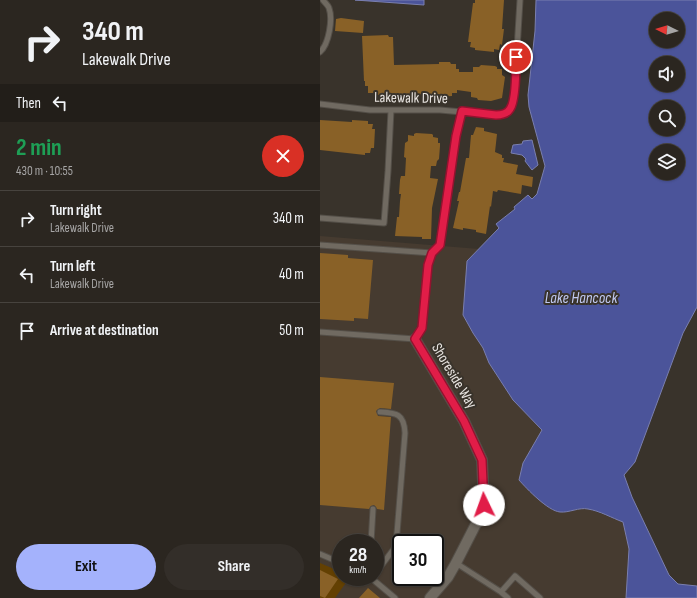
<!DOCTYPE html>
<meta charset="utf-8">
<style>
body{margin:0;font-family:"Sofia Sans Condensed",sans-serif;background:#332e29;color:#f1f3f6;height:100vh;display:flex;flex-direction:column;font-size:15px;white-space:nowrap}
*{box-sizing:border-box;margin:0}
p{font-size:13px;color:#a6a5a5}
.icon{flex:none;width:22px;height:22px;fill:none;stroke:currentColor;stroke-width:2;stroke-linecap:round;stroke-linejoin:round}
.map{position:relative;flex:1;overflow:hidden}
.details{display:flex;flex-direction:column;background:#2b2620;width:320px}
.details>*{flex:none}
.hud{background:#2b2620;color:#f1f3f6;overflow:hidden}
.needle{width:26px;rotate:275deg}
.tools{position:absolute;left:329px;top:12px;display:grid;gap:8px}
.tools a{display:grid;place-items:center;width:36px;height:36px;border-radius:50%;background:#2b2620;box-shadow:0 1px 3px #0004,0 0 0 1px #47433e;font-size:20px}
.speed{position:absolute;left:12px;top:534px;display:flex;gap:8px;font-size:20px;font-weight:700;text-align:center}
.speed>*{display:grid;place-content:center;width:52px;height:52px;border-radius:50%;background:#2b2620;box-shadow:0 1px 3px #0004,0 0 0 1px #47433e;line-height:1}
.speed small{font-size:10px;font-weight:400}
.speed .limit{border:2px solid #111;border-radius:6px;background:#fff;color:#111}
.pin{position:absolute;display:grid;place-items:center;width:34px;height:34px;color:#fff;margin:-17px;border:2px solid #fff;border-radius:50%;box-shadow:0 1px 4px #0007}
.me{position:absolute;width:44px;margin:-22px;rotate:357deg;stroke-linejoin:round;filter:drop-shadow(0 0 3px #0008)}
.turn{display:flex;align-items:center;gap:14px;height:84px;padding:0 16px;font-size:18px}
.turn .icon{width:52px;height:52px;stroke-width:2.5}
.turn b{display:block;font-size:28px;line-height:34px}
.then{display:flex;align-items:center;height:38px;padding:0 16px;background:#0003;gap:8px;font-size:15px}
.round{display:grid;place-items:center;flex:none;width:42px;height:42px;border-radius:21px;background:#332e29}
.overview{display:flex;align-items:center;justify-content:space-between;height:68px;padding:0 16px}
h1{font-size:24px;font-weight:700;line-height:30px;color:#1e9e55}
.primary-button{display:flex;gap:8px;margin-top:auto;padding:8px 16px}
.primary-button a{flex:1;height:46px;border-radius:24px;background:#a4b2fc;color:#111;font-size:16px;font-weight:700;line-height:46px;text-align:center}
.primary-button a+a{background:#332e29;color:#f1f3f6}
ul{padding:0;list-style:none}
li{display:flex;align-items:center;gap:12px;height:56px;padding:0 16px;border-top:1px solid #47433e}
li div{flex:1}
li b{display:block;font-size:15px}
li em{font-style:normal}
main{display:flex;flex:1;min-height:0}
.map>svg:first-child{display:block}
</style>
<main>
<section class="details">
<div class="hud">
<div class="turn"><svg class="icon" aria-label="right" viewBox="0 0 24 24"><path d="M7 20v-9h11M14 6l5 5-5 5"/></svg><div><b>340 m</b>Lakewalk Drive</div></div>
<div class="then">Then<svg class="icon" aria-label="left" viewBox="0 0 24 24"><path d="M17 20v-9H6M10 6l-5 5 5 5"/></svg></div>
</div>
<div class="overview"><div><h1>2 min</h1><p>430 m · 10:55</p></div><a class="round" style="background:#d93025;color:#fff"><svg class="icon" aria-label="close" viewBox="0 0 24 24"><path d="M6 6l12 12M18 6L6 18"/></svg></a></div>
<ul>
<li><svg class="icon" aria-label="right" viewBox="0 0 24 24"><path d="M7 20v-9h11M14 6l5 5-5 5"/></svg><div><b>Turn right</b><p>Lakewalk Drive</p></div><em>340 m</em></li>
<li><svg class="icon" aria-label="left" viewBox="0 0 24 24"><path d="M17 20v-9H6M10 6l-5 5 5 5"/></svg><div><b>Turn left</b><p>Lakewalk Drive</p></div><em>40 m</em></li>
<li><svg class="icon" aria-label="arrive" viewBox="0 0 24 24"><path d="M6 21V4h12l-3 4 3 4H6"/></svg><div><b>Arrive at destination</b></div><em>50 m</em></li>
</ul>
<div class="primary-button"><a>Exit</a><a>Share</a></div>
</section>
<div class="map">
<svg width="377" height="598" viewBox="0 0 377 598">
<rect width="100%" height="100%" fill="#39332b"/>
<path fill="#463b30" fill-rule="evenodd" d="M 0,236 L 159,249 L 147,261 L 143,315 L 153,333 L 163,348 L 169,363 L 193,400 L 222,430 L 203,463 L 214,495 L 231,509 L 244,512 L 266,508 L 303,522 L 309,549 L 306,598 L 0,598 ZM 21,543 L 55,543 L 55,577 L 21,577 ZM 81,543 L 115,543 L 115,577 L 81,577 Z"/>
<path fill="#634002" d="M 0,563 L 21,572 L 21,577 L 30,577 L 15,598 L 0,598 Z"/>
<path fill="#4b549a" stroke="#7a7faf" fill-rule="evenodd" d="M 35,0 L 104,0 L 104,5 Z
M 216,0 L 377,0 L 377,307 L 363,333 L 315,462 L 304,475 L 312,497 L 349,575 L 358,584 L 377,586 L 377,598 L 306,598 L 309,549 L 303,522 C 292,518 280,511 268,509 C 259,507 249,513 240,512 C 228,511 207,489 199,480 L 203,463 L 222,430 L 193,400 L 169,363 L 163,348 L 153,333 L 143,315 L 147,261 L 179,228 L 176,224 L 195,209 L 194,207 L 208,195 L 212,199 L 217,194 L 225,166 L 209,107 L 208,95 L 215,31 ZM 336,19 L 358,19 L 358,41 L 336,41 ZM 336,63 L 358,63 L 358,85 L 336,85 ZM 336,107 L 358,107 L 358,129 L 336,129 ZM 336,151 L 358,151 L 358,173 L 336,173 Z
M 212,140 L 218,165 L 212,170 L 205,161 L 206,159 L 202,155 L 191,153 L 193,145 L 202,144 L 203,141 Z"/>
<path fill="#896127" d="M 155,0 L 184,0 L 182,29 L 184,29 L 182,45 L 180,44 L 179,50 L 174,49 L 174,52 L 155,50 L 155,48 L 150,47 L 151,42 L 148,42 L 153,3 L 155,3 Z
M 21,18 L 44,21 L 43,33 L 15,31 L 16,19 Z
M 68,35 L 69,37 L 73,37 L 74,65 L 119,64 L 119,62 L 130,62 L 131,64 L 136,64 L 136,69 L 139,69 L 139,72 L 153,72 L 153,67 L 159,67 L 161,65 L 175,66 L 177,67 L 177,69 L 182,69 L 182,75 L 185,77 L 182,98 L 171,101 L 158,100 L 157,98 L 151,97 L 151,92 L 137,90 L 137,93 L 132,93 L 132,96 L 116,97 L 116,95 L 59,96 L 59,95 L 55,95 L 55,93 L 48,93 L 48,86 L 45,86 L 45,81 L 44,81 L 42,36 Z
M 0,120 L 32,122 L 32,120 L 48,121 L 48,124 L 53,124 L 52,129 L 55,129 L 54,148 L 51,148 L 50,153 L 45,153 L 45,155 L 0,150 Z
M 156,127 L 164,128 L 164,131 L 177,134 L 175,152 L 182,155 L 182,158 L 184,158 L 183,162 L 198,165 L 196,174 L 213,177 L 212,187 L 202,185 L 201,194 L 178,190 L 177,192 L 173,191 L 171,207 L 170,206 L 166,234 L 156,232 L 156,230 L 143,228 L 143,230 L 133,228 L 139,201 L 137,201 L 139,192 L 140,192 L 146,158 L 149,158 L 151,135 L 153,135 Z
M 96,133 L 112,134 L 113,135 L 113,137 L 118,138 L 118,143 L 120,143 L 120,146 L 119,159 L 117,161 L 116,166 L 111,166 L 110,178 L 118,179 L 112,208 L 111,239 L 102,239 L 102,237 L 75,236 L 77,217 L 79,217 L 80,201 L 81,194 L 79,194 L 80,180 L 81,176 L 85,176 L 86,158 L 84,157 L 85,143 L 88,141 L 88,135 L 94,136 L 94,134 Z
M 0,253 L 28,255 L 28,258 L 53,260 L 48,319 L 34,318 L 34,321 L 0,319 Z
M 0,377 L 74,383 L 71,409 L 60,408 L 56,411 L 58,416 L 71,417 L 64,510 L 57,509 L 56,507 L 54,505 L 51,506 L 49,509 L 0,505 Z
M 0,570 L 18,579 L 5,598 L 0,596 Z
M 48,588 L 60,598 L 39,598 Z"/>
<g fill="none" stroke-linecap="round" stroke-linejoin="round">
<g stroke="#544f48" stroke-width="7">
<path id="service" d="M 0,52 C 9,44 13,19 9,8 C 8,5 5,3 3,0
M 0,104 L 50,110 L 120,110 L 176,115 C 187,115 192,110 194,99 L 200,0
M 0,218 L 64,223 L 68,171 L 71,110
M 0,245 L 112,253
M 0,332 L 95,339 L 102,328 L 108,265 L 112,253 L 120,245 L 136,136 L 142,111
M 51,543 L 53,509
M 0,554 L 21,563
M 136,563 L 181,592 L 195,576 L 220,598
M 55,574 L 76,546 L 85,433 C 84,413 76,413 60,412
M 50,577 L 75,598
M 181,592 L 188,598"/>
</g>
<g stroke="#544f48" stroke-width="12">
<path id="minor" d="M 95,339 L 144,421 L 162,460 L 164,505 L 159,518 L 136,563 L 128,577 L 110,598"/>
</g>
<use href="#service" stroke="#706a61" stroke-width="5"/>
<use href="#minor" stroke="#706a61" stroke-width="10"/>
</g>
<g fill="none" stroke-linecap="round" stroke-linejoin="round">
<g stroke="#92132f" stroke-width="10">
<path id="route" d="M 164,505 L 162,460 L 144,421 L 95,339 L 102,328 L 108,265 L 112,253 L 120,245 L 136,136 L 142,111 L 176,115 C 182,115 187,114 190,109 C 196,101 196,68 196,57"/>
</g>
<use href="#route" stroke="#e11d48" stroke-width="7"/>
</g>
<g text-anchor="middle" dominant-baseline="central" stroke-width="4" stroke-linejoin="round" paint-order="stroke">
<g font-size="15" fill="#e8e4e0" stroke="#39332b">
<text transform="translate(91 98) rotate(1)">Lakewalk Drive</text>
<text transform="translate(134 376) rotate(59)">Shoreside Way</text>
</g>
<g font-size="16" font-style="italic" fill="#c1caf2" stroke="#39332b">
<text x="261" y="298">Lake Hancock</text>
</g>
</g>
</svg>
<div class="tools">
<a><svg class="needle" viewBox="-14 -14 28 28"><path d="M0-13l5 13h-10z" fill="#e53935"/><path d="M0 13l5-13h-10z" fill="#a6a5a5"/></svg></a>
<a><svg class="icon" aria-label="sound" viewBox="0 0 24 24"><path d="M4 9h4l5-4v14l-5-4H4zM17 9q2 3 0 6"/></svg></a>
<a><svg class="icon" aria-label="search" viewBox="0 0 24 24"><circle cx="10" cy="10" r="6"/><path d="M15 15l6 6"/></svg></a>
<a><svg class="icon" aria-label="layers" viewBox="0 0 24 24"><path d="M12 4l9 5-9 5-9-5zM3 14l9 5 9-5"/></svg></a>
</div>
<div class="speed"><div>28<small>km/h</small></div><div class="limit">30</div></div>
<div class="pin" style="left:196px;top:57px;background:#d93025"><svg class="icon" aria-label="arrive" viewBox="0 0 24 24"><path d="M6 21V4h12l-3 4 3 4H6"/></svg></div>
<svg class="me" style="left:164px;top:505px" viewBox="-20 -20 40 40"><circle r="19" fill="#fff"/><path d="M0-13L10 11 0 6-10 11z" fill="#e11d48"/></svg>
</div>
</main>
